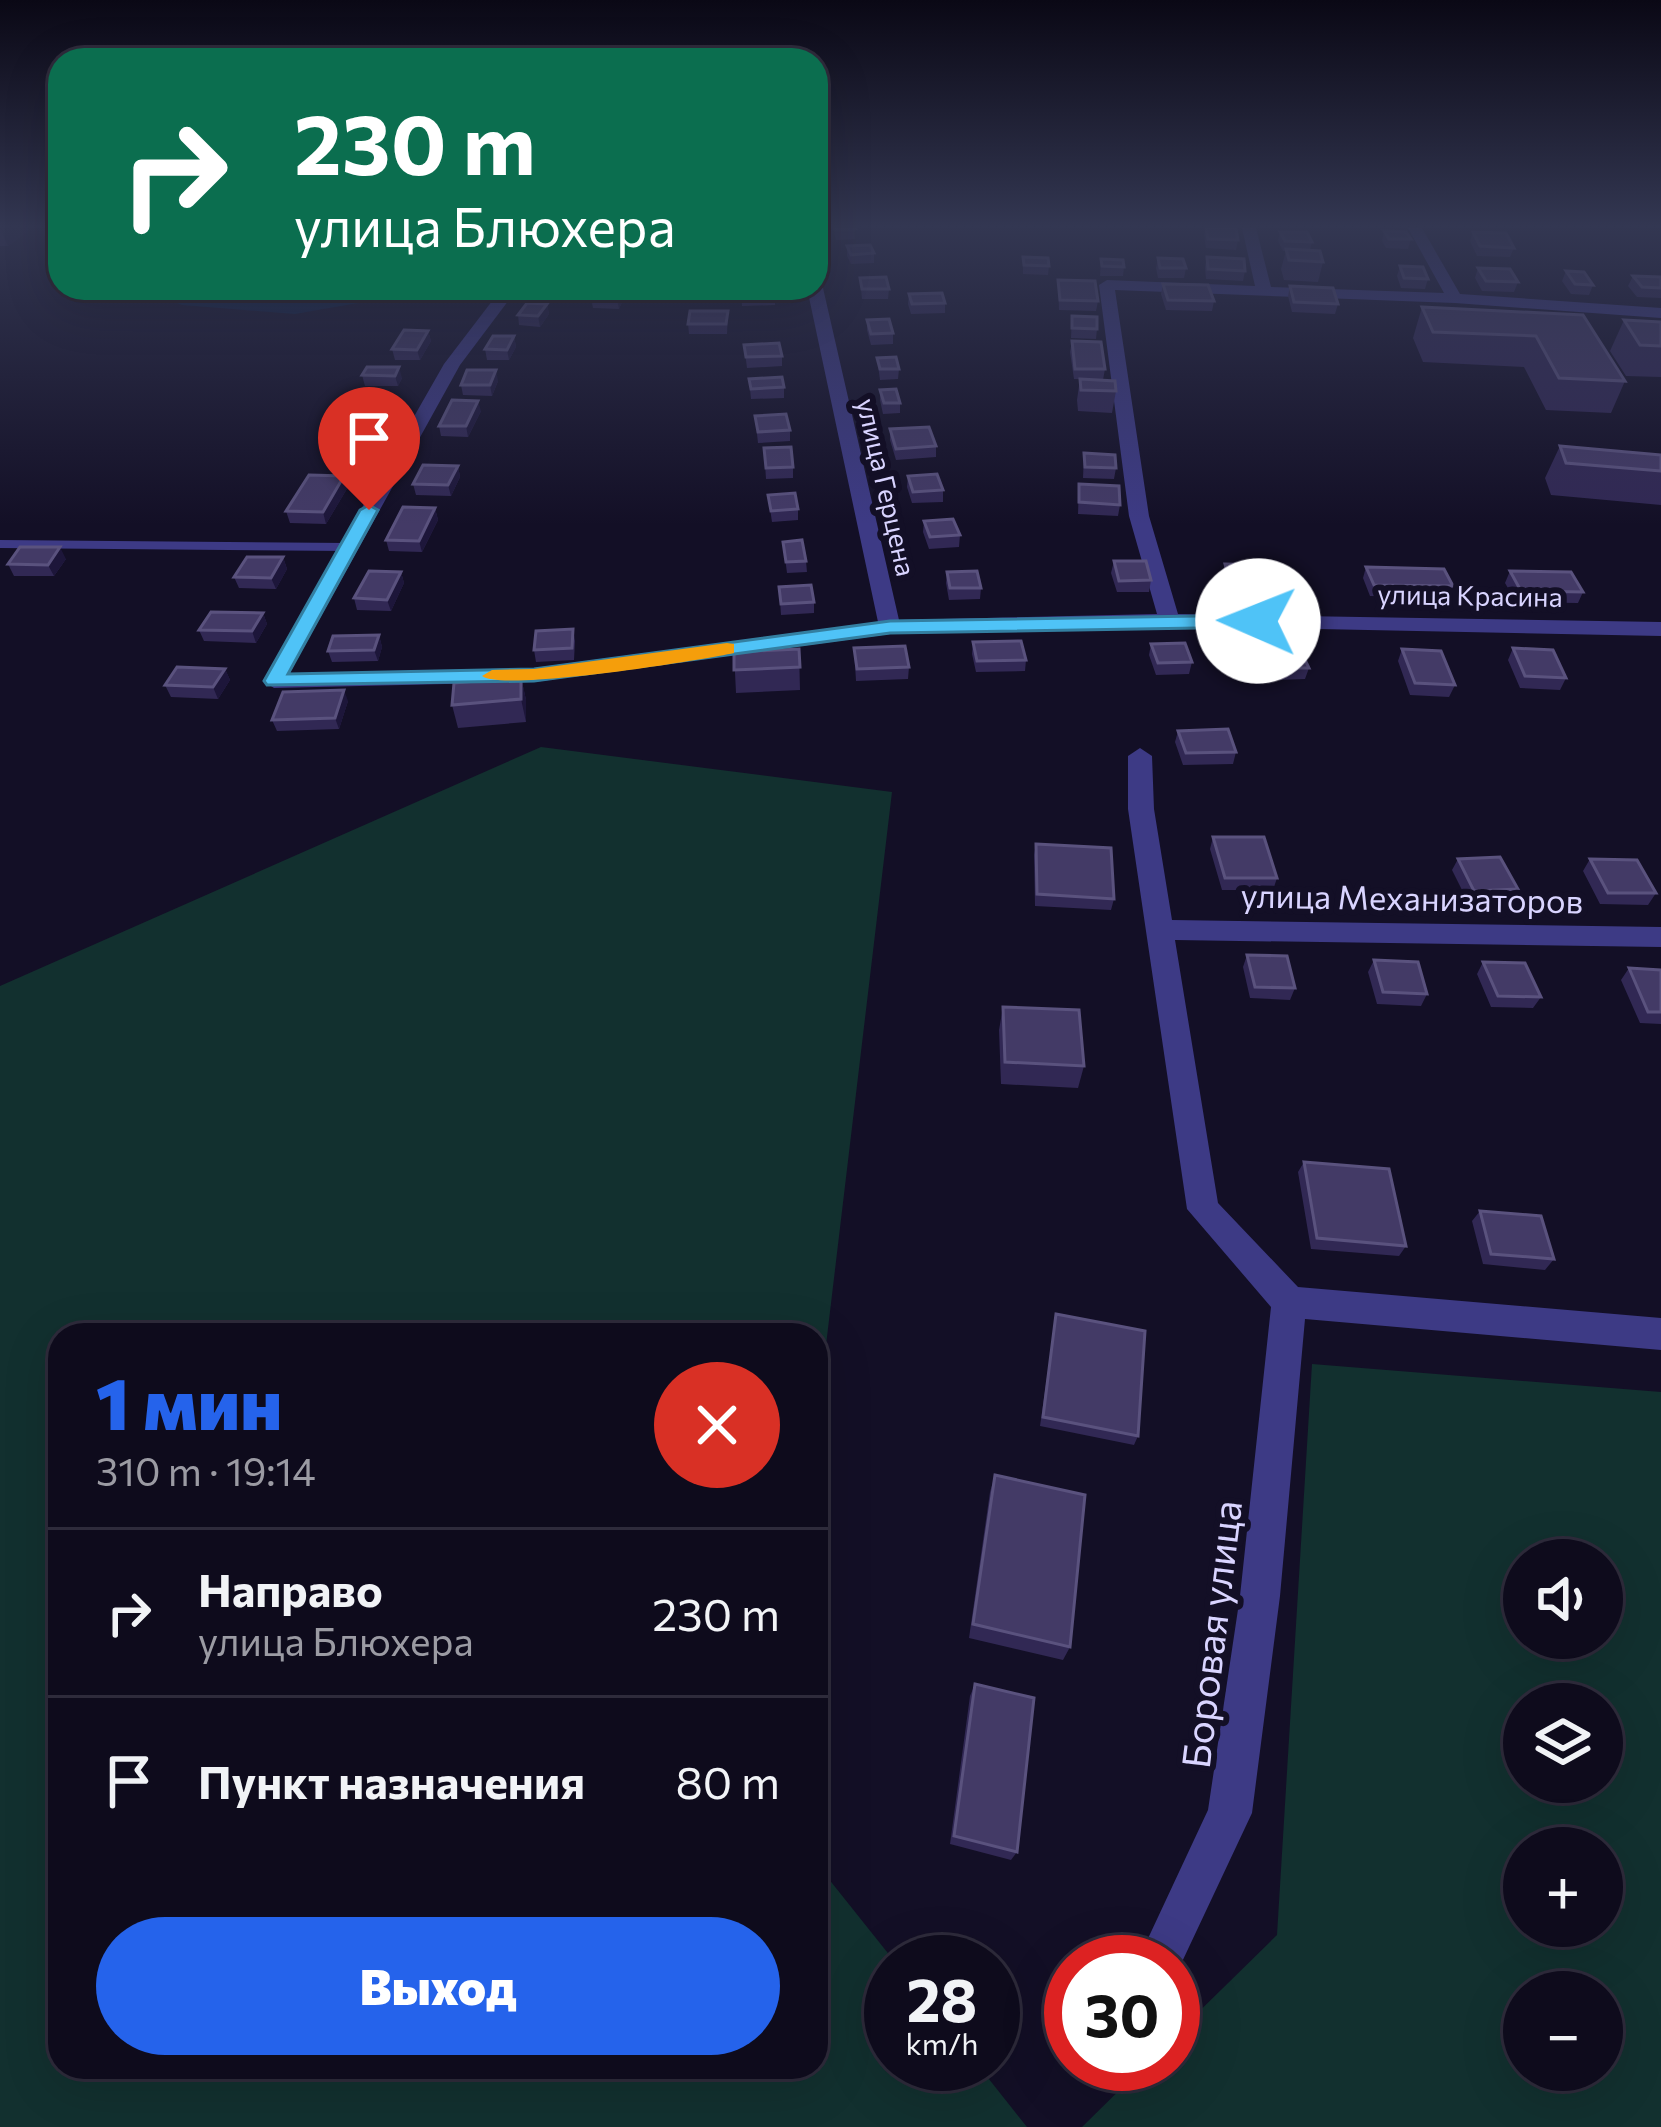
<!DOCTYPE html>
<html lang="ru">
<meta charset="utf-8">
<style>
body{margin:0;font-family:Commissioner,sans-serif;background:#171425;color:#f1f3f6;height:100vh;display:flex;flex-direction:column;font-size:45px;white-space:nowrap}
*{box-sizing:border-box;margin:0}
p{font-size:39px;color:#9b9ba3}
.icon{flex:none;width:66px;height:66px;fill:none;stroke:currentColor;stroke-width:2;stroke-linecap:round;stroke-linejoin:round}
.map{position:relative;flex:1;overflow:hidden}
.panel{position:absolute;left:48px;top:1323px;width:780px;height:756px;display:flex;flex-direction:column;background:#0e0b1c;border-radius:36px;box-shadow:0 12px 48px #0002,0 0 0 3px #2e2b3b}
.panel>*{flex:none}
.hud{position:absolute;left:48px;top:48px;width:780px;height:252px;border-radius:36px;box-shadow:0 12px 48px #0002,0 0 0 3px #2e2b3b;background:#0b6e4f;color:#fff;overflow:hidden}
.fabs{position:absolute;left:1503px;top:1539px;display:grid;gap:24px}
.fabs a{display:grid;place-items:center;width:120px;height:120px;border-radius:50%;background:#0e0b1c;box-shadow:0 12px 48px #0002,0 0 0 3px #2e2b3b;font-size:60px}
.speed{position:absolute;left:864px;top:1935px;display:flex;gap:24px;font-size:60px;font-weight:700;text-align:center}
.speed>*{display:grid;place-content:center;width:156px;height:156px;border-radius:50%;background:#0e0b1c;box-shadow:0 12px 48px #0002,0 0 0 3px #2e2b3b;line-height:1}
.speed small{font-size:30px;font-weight:400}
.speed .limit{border:18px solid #d22;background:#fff;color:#111}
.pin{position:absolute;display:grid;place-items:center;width:102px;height:102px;color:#fff;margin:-123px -51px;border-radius:50% 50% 50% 0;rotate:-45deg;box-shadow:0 0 12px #0007}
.pin .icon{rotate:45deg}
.me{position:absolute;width:132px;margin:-66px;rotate:271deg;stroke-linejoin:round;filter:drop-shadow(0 0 9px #0008)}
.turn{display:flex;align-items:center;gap:42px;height:252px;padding:0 48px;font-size:54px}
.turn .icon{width:156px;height:156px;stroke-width:2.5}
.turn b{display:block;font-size:84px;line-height:102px}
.round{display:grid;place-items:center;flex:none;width:126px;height:126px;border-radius:63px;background:#171425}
.head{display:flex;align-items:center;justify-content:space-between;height:204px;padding:0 48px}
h1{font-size:72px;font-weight:800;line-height:90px;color:#2563eb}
.primary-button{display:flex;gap:24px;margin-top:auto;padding:24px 48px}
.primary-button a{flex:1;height:138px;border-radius:72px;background:#2563eb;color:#fff;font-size:48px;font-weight:800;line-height:138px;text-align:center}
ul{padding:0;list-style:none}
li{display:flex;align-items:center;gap:36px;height:168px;padding:0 48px;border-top:3px solid #2e2b3b}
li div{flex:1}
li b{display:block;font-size:45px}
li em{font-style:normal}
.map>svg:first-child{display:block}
</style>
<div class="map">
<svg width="1661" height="2127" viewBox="0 0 1661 2127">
<rect width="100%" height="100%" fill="#130f26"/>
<path fill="#12302f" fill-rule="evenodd" d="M 541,747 L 892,792 L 816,1429 L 816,1335 L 60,1335 L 60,2067 L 816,2067 L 816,1863 L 895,1962 L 891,1962 L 891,2064 L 977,2064 L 1027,2127 L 0,2127 L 0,986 Z
M 1312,1364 L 1661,1392 L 1661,2127 L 1082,2127 L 1146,2064 L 1173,2064 L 1173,2037 L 1277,1935 ZM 1524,1560 L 1602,1560 L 1602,1638 L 1524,1638 ZM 1524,1704 L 1602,1704 L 1602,1782 L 1524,1782 ZM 1524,1848 L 1602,1848 L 1602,1926 L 1524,1926 ZM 1524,1992 L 1602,1992 L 1602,2070 L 1524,2070 Z"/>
<path fill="#0a1f44" d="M 141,288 L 190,290 L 195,301 L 317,301 L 395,288 L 444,288 L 295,314 L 182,305 Z"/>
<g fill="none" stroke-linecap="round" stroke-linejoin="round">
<path fill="#3d3a85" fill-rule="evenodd" d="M 0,540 L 348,543 L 354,547 L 348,551 L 0,548 Z"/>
<path fill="#3d3a85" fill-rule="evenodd" d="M 1242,228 L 1256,228 L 1271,287 L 1444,293 L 1408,228 L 1422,228 L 1460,294 L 1661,308 L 1661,318 L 1455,303 L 1115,290 L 1149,516 L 1178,614 L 1661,622 L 1661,636 L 1169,626 L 890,634 L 534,682 L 274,688 L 263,681 L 444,364 L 502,288 L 518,288 L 460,365 L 289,674 L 534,668 L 878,622 L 807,288 L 816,288 L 816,284 L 823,288 L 899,620 L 1157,614 L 1129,516 L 1099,285 L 1107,280 L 1255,286 Z
M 1140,748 L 1152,756 L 1154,809 L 1172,920 L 1661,927 L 1661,947 L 1175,940 L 1218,1203 L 1298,1287 L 1661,1318 L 1661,1350 L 1305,1319 L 1280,1596 L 1252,1813 L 1173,1981 L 1173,1962 L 1137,1962 L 1208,1810 L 1240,1596 L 1271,1307 L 1187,1209 L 1128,809 L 1128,756 Z"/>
</g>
<path fill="#312854" d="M 0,228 L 31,229 L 8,246 L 0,246 Z
M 833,228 L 854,228 L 855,239 L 836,240 Z
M 1206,228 L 1238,240 L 1236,250 L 1206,248 L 1204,235 Z
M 1384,231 L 1411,239 L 1408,249 L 1386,248 L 1382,241 Z
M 1280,232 L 1312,242 L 1310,250 L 1323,262 L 1318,282 L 1284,280 L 1281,269 L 1286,251 L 1283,251 L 1278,241 Z
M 1473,232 L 1514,248 L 1510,257 L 1477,256 L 1470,241 Z
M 847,246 L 874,253 L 874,263 L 851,264 L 847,256 Z
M 1023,257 L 1049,266 L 1048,275 L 1023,274 Z
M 1207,257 L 1245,271 L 1243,281 L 1206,279 L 1205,267 Z
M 1158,258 L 1186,268 L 1184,278 L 1158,278 L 1156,268 Z
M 1101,259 L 1124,267 L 1123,276 L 1100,276 Z
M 1400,266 L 1428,279 L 1425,289 L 1401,288 L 1397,276 Z
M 1478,268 L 1518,282 L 1514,292 L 1482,291 L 1475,278 Z
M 1566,271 L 1593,285 L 1589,295 L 1571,294 L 1562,281 Z
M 1633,276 L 1661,277 L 1661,298 L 1637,297 L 1628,286 Z
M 860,278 L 889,289 L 888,299 L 862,299 Z
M 1058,280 L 1098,301 L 1096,311 L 1059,310 Z
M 1163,284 L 1214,301 L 1212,311 L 1166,310 L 1161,294 Z
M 1290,286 L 1338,304 L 1335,314 L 1292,312 L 1288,296 Z
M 741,288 L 775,295 L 775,305 L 742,306 Z
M 622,290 L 623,300 L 619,309 L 593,308 L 591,298 Z
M 909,294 L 945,303 L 945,313 L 911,314 L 908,304 Z
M 547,304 L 549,314 L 540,327 L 519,325 L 518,315 Z
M 1422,307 L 1583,315 L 1625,381 L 1611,413 L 1546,410 L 1524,367 L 1423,362 L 1413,338 Z
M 728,311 L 727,334 L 689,334 L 688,324 Z
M 1072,316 L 1097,329 L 1096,339 L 1071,338 Z
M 867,320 L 893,333 L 893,344 L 871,345 L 867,330 Z
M 1624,320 L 1661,322 L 1661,377 L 1626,376 L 1610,351 Z
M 428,331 L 431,341 L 420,360 L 395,360 L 392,349 Z
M 514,336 L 516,347 L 509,360 L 487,360 L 485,349 Z
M 1072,341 L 1105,369 L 1103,380 L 1074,379 L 1070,352 Z
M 744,345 L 782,356 L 782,366 L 747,368 Z
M 877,358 L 899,369 L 898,379 L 880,380 Z
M 367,367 L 402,378 L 398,386 L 365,386 L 362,375 Z
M 749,379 L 784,387 L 784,398 L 751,399 Z
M 1080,379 L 1116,391 L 1112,413 L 1078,411 L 1077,400 Z
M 498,381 L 492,396 L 463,395 L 461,385 Z
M 880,390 L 900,403 L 900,413 L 883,414 L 880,400 Z
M 481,411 L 468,437 L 441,436 L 439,426 Z
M 390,412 L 380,430 L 355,429 L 352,418 Z
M 755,416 L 790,430 L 790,441 L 758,443 Z
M 890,429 L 936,446 L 936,457 L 896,460 L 890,440 Z
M 1560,446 L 1661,455 L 1661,505 L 1551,495 L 1545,478 Z
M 764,448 L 793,467 L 793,478 L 766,479 Z
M 368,452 L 358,468 L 332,467 L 329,456 Z
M 1084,453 L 1116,468 L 1114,479 L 1083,478 Z
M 458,466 L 460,477 L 451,496 L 416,495 L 413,484 Z
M 908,476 L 943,490 L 943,502 L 912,503 L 907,487 Z
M 1079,484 L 1120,505 L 1118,516 L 1078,514 Z
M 348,487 L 326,524 L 290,523 L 286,511 Z
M 768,495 L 798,509 L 798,520 L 772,522 Z
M 435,508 L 438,520 L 422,552 L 389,551 L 386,540 Z
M 924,521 L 960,535 L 959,547 L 929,549 L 923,532 Z
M 783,542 L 806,561 L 807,572 L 787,573 Z
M 283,557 L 287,569 L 276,589 L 239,588 L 234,577 Z
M 66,559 L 54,576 L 14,576 L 8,564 Z
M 1114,561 L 1151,580 L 1149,592 L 1117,592 L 1111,573 Z
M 1225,564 L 1283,583 L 1280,594 L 1227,593 L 1222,575 Z
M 1366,567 L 1453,586 L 1449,598 L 1370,596 L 1363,578 Z
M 1510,571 L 1583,592 L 1578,603 L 1516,602 L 1505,583 Z
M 401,572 L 404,583 L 391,611 L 357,610 L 354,598 Z
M 947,572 L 981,588 L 980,599 L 949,600 L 946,583 Z
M 779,587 L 814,602 L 814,613 L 781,615 Z
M 263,613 L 267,624 L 256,643 L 204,641 L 199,630 Z
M 573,629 L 575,641 L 574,660 L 536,662 L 534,650 Z
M 379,635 L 382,647 L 378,661 L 332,662 L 328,651 Z
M 973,642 L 1026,660 L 1025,671 L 976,672 L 972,654 Z
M 1151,644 L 1192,662 L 1189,674 L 1156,675 L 1149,655 Z
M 1269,646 L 1309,668 L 1305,679 L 1276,680 L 1266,657 Z
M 854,648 L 909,667 L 908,679 L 856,681 Z
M 1513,648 L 1566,678 L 1560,690 L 1520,688 L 1508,660 Z
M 799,649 L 800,690 L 736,693 L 734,652 Z
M 1402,649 L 1455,685 L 1449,697 L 1410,695 L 1398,661 Z
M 225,669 L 230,680 L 218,699 L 171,697 L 165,685 Z
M 521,677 L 526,700 L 526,722 L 458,728 L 452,705 Z
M 348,701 L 339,729 L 277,731 L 272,720 Z
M 1178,731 L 1236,752 L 1233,764 L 1183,765 L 1175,742 Z
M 1213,837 L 1277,878 L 1273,890 L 1222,890 L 1210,849 Z
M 1036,844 L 1114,899 L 1111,910 L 1035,906 L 1034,855 Z
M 1458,859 L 1518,889 L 1511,901 L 1468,902 L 1452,870 Z
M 1590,859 L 1656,893 L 1648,905 L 1600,904 L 1583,871 Z
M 1247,955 L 1295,988 L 1290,1000 L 1250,998 L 1243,967 Z
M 1374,960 L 1427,994 L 1421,1006 L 1377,1004 L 1368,972 Z
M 1483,962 L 1541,997 L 1533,1008 L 1491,1007 L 1477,974 Z
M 1629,968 L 1661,970 L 1661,1024 L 1640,1023 L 1621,980 Z
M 1003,1007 L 1084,1066 L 1078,1088 L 1001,1084 L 999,1030 Z
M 1304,1162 L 1406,1246 L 1399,1256 L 1311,1249 L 1298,1172 Z
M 1480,1211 L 1554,1259 L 1545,1270 L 1483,1264 L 1472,1221 Z
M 1056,1314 L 1138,1436 L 1134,1445 L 1040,1426 Z
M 995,1475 L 1070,1647 L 1063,1660 L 969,1638 L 990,1492 Z
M 975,1684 L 1017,1852 L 1011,1860 L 950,1844 L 970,1696 Z"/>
<path fill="#1d163a" d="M 0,228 L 31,228 L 31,229 L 8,246 Z
M 622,290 L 623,300 L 619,309 L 617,299 Z
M 547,304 L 549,314 L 540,327 L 538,316 Z
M 428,331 L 431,341 L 420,360 L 417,350 Z
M 514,336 L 516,347 L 509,360 L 507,350 Z
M 399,367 L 402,378 L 398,386 L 395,376 Z
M 496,370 L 498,381 L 492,396 L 490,385 Z
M 478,401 L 481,411 L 468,437 L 466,426 Z
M 388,402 L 390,412 L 380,430 L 377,419 Z
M 364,441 L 368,452 L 358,468 L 355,457 Z
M 458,466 L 460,477 L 451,496 L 448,485 Z
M 344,476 L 348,487 L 326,524 L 323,512 Z
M 435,508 L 438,520 L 422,552 L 419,541 Z
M 60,547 L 66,559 L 54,576 L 48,565 Z
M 283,557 L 287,569 L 276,589 L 271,578 Z
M 401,572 L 404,583 L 391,611 L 387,600 Z
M 263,613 L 267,624 L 256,643 L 252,631 Z
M 379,635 L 382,647 L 378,661 L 374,650 Z
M 225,669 L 230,680 L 218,699 L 213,687 Z
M 521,677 L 526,700 L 526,722 L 521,699 Z
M 344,690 L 348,701 L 339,729 L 335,718 Z"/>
<path fill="#433a66" stroke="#5a527e" stroke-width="3" d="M 835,228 L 854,228 L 855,229 L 836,230 Z
M 1206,228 L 1236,228 L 1238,240 L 1208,239 Z
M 1384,231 L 1406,232 L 1411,239 L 1389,239 Z
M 1280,232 L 1307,232 L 1312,242 L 1285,241 Z
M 1473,232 L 1506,233 L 1514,248 L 1480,246 Z
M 870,245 L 874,253 L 851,255 L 847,246 Z
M 1286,249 L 1320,251 L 1323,262 L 1289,260 Z
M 1023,257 L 1048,258 L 1049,266 L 1024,265 Z
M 1207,257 L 1244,259 L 1245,271 L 1208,269 Z
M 1158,258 L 1183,259 L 1186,268 L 1160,268 Z
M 1101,259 L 1123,260 L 1124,267 L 1102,266 Z
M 1400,266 L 1423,267 L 1428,279 L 1404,278 Z
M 1478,268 L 1510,269 L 1518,282 L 1486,281 Z
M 1566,271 L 1584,272 L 1593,285 L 1575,284 Z
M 1633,276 L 1661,277 L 1661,288 L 1642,287 Z
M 886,277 L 889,289 L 862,289 L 860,278 Z
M 1058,280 L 1095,281 L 1098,301 L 1060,300 Z
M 1163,284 L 1208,285 L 1214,301 L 1168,300 Z
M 1290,286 L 1333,288 L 1338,304 L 1294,302 Z
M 741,288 L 774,288 L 775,295 L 741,296 Z
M 596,289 L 622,290 L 617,299 L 591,298 Z
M 942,293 L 945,303 L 912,304 L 909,294 Z
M 527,303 L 547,304 L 538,316 L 518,315 Z
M 1422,307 L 1583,315 L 1625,381 L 1559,378 L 1536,336 L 1433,332 Z
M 690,311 L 728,311 L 726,324 L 688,324 Z
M 1072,316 L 1097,317 L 1097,329 L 1072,328 Z
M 889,319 L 893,333 L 871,334 L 867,320 Z
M 1624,320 L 1661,322 L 1661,346 L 1640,345 Z
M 404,330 L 428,331 L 417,350 L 392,349 Z
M 493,336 L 514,336 L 507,350 L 485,349 Z
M 1072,341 L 1101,342 L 1105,369 L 1075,369 Z
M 779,343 L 782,356 L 746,357 L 744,345 Z
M 896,357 L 899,369 L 880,369 L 877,358 Z
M 367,367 L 399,367 L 395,376 L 362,375 Z
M 467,370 L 496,370 L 490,385 L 461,385 Z
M 782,377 L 784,387 L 751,389 L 749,379 Z
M 1080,379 L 1115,381 L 1116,391 L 1081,390 Z
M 896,389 L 900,403 L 884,403 L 880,390 Z
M 452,400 L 478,401 L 466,426 L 439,426 Z
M 363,401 L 388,402 L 377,419 L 352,418 Z
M 786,414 L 790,430 L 758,432 L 755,416 Z
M 929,427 L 936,446 L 896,449 L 890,429 Z
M 339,440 L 364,441 L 355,457 L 329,456 Z
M 1560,446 L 1661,455 L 1661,471 L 1566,463 Z
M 791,447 L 793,467 L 766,468 L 764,448 Z
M 1084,453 L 1115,455 L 1116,468 L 1085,467 Z
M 423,465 L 458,466 L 448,485 L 413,484 Z
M 937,474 L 943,490 L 913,492 L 908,476 Z
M 309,475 L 344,476 L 323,512 L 286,511 Z
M 1079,484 L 1119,486 L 1120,505 L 1079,502 Z
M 795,493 L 798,509 L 771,511 L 768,495 Z
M 403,507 L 435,508 L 419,541 L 386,540 Z
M 953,519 L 960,535 L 930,537 L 924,521 Z
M 802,540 L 806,561 L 786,562 L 783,542 Z
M 20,547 L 60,547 L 48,565 L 8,564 Z
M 247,557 L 283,557 L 271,578 L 234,577 Z
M 1114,561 L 1146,561 L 1151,580 L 1119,581 Z
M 1225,564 L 1278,565 L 1283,583 L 1230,582 Z
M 1366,567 L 1444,569 L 1453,586 L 1374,585 Z
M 369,571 L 401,572 L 387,600 L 354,598 Z
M 977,571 L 981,588 L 950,588 L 947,572 Z
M 1510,571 L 1571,572 L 1583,592 L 1521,591 Z
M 811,585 L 814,602 L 781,604 L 779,587 Z
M 211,612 L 263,613 L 252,631 L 199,630 Z
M 573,629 L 572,648 L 534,650 L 536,631 Z
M 379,635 L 374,650 L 328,651 L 333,636 Z
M 1021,641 L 1026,660 L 977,661 L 973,642 Z
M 1185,643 L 1192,662 L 1158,663 L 1151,644 Z
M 1298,645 L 1309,668 L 1280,668 L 1269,646 Z
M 905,646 L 909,667 L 857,669 L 854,648 Z
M 1513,648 L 1553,650 L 1566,678 L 1525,676 Z
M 799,649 L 800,667 L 734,670 L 734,652 Z
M 1402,649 L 1441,651 L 1455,685 L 1415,683 Z
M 177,667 L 225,669 L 213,687 L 165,685 Z
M 521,677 L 521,699 L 452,705 L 454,683 Z
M 344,690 L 335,718 L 272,720 L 283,692 Z
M 1228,729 L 1236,752 L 1186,753 L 1178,731 Z
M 1213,837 L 1264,837 L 1277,878 L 1225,878 Z
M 1036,844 L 1111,848 L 1114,899 L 1037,894 Z
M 1500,857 L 1518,889 L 1474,891 L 1458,859 Z
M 1590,859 L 1637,860 L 1656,893 L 1608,893 Z
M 1247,955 L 1287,956 L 1295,988 L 1255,987 Z
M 1374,960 L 1418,962 L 1427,994 L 1383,992 Z
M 1483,962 L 1525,963 L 1541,997 L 1498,996 Z
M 1629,968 L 1661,970 L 1661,1012 L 1648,1012 Z
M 1003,1007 L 1079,1010 L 1084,1066 L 1005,1062 Z
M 1304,1162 L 1389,1169 L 1406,1246 L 1317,1238 Z
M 1480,1211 L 1541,1216 L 1554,1259 L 1491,1254 Z
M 1056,1314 L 1145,1331 L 1138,1436 L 1043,1417 Z
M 995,1475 L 1085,1495 L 1070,1647 L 973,1624 Z
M 975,1684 L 1034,1698 L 1017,1852 L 954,1836 Z"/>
<linearGradient id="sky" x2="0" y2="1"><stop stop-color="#0a0815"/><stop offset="0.43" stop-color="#333752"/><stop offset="1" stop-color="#333752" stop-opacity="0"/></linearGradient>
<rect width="1661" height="525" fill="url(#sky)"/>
<path fill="#4fc3f7" stroke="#337fa1" stroke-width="3" d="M 369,505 L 378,510 L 288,674 L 534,669 L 890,621 L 1258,615 L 1268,621 L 1258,627 L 890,633 L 534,681 L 267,685 L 264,681 L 360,510 Z"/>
<path fill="#f59e0b" d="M 727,643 L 734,644 L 734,653 C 697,661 503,692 482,676 L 492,670 L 534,669 Z"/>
<g text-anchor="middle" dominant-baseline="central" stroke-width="12" stroke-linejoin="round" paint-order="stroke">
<g font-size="27" fill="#d9d4ff" stroke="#130f26">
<text transform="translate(887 487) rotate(77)">улица Герцена</text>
<text transform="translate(1470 595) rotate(1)">улица Красина</text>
</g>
<g font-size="33" fill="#d9d4ff" stroke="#130f26">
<text transform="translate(1412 897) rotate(1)">улица Механизаторов</text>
</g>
<g font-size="39" fill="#d9d4ff" stroke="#130f26">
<text transform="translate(1210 1634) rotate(-83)">Боровая улица</text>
</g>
</g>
</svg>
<div class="fabs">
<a><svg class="icon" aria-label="sound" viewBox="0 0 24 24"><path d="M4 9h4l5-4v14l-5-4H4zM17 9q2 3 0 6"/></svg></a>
<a><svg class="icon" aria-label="layers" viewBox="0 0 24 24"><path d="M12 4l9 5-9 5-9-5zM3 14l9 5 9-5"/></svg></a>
<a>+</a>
<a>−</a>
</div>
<div class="speed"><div>28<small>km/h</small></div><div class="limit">30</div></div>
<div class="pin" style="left:369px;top:510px;background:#d93025"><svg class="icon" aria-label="arrive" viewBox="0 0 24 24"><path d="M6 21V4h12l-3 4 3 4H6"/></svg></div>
<svg class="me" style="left:1258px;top:621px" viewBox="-20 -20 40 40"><circle r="19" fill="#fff"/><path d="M0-13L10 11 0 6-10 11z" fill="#4fc3f7"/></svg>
<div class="hud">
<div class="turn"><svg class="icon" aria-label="right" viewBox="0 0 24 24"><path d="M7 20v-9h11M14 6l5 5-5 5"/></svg><div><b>230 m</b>улица Блюхера</div></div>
</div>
<section class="panel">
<div class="head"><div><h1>1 мин</h1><p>310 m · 19:14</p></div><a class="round" style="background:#d93025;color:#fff"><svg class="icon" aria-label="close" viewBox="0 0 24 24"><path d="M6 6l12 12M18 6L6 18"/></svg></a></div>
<ul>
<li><svg class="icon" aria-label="right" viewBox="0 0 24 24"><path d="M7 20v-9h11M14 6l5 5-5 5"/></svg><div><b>Направо</b><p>улица Блюхера</p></div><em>230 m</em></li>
<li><svg class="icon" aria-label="arrive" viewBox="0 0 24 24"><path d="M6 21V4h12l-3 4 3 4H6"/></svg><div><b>Пункт назначения</b></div><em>80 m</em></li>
</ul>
<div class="primary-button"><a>Выход</a></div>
</section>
</div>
